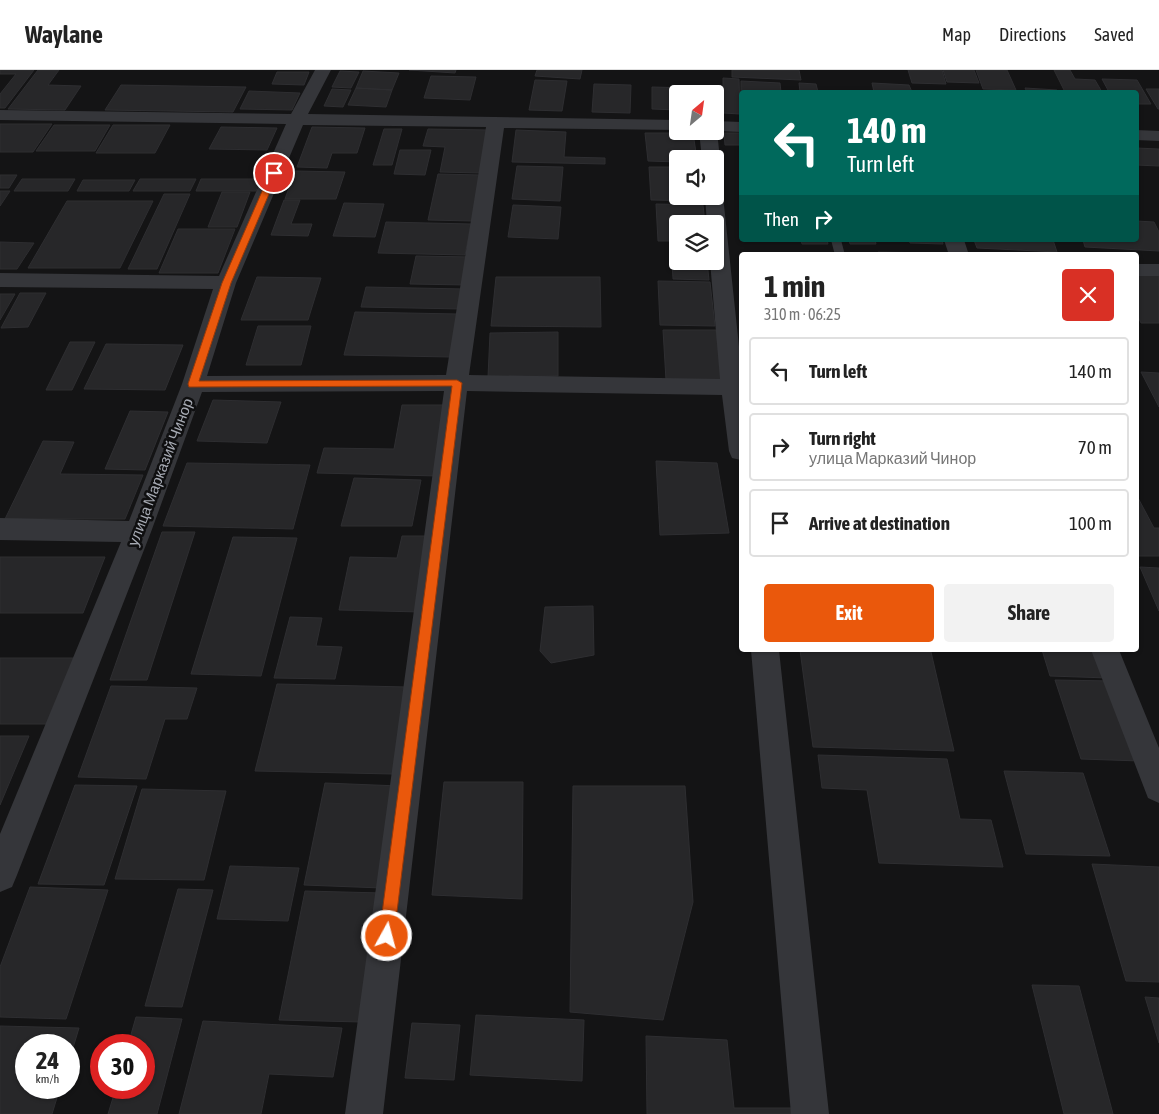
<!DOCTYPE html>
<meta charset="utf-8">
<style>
body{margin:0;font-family:"Asap Condensed",sans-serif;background:#f2f2f2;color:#222;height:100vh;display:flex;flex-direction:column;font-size:19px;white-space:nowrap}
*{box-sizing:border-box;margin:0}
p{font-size:16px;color:#767676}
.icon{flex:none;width:28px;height:28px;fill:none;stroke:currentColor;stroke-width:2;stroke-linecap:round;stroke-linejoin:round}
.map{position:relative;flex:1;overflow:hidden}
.drawer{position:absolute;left:739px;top:182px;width:400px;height:400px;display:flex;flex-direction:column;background:#fff;border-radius:5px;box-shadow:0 1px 4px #0004}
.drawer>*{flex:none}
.guide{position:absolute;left:739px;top:20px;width:400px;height:152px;border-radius:5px;box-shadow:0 1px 4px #0004;background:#00695c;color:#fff;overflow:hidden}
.needle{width:32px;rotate:29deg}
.buttons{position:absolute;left:669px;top:15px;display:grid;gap:10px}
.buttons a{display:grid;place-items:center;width:55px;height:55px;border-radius:5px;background:#fff;box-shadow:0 1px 4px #0004;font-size:25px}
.speed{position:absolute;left:15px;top:964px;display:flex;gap:10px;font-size:25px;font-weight:700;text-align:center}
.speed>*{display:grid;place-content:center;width:65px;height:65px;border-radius:50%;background:#fff;box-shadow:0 1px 4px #0004;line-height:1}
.speed small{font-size:12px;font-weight:400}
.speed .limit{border:8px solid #d22;background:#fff;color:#111}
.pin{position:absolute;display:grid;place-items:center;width:42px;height:42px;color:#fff;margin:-21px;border:2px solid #fff;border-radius:50%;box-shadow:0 1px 5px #0007}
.me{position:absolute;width:55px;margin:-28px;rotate:7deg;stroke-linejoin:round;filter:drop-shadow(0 0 4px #0008)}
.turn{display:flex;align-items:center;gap:18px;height:105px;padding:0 25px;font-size:22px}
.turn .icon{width:65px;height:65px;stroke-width:2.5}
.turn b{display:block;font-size:35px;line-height:42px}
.then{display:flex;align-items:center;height:48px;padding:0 25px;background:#0003;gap:10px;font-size:19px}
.round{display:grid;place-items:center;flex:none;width:52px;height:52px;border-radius:5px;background:#f2f2f2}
.summary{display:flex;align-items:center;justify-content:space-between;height:85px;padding:0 25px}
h1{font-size:30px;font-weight:700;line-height:38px}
.action{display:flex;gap:10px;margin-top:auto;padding:10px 25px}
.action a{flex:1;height:58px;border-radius:5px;background:#ea580c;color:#fff;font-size:20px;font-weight:700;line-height:58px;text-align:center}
.action a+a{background:#f2f2f2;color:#222}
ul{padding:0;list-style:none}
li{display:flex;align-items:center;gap:15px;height:68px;margin:0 10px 8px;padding:0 15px;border:2px solid #e0e0e0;border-radius:5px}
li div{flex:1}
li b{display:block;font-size:19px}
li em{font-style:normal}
header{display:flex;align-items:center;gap:30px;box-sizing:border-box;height:70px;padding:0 25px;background:#fff;border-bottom:1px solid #e0e0e0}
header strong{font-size:24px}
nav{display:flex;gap:28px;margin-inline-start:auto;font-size:18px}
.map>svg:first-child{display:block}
</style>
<header>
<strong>Waylane</strong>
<nav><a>Map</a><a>Directions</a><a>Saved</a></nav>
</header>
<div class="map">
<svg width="1159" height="1044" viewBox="0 0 1159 1044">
<rect width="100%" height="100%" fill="#141415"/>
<path fill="#272729" stroke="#2e2e31" d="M 0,0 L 34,0 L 5,38 L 0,38 L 0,24 L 16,4 L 0,4 Z
M 38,0 L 59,0 L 48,15 L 81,16 L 65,40 L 8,39 Z
M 409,0 L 456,0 L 455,3 Z
M 537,0 L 582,0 L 580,9 L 535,6 Z
M 732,0 L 799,0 L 801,10 L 732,7 Z
M 908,0 L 942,0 L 946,14 L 912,13 Z
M 943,0 L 974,0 L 979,13 L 947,12 Z
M 976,0 L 1007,0 L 1016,20 L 983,19 Z
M 1054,0 L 1070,0 L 1075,9 L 1095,10 L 1102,22 L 1065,22 Z
M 340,1 L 359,2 L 351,18 L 332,17 Z
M 363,1 L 399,3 L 392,20 L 356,18 Z
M 277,2 L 309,2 L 304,15 L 272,14 Z
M 431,6 L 476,7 L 470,30 L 424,28 Z
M 723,8 L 739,9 L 740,44 L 723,43 Z
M 1102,9 L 1137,10 L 1151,34 L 1136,34 L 1136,22 L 1109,22 Z
M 535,10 L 567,11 L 562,41 L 529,40 Z
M 741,11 L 780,13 L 781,22 L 741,22 Z
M 799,13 L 816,14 L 818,22 L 800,22 Z
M 872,13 L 909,15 L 912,22 L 874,22 Z
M 594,14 L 631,15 L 630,43 L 592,42 Z
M 121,15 L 246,17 L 233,42 L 105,40 Z
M 652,17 L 690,18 L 690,24 L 678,24 L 678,40 L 652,39 Z
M 356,18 L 392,20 L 386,37 L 348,35 Z
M 1025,18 L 1057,20 L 1058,22 L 1027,22 Z
M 332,19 L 351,20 L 343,37 L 324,36 Z
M 1146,19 L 1159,19 L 1159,39 L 1158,39 Z
M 249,21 L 300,23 L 292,40 L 240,39 Z
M 0,54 L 52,54 L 33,82 L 0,82 Z
M 54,55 L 110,55 L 95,81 L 36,81 Z
M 113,55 L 170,55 L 155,83 L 96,83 Z
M 221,57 L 277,58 L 267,80 L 209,79 Z
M 312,57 L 365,58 L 357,83 L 332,83 L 327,98 L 297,97 Z
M 384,59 L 402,59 L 392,95 L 373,95 Z
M 428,59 L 489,60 L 481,103 L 440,102 L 445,77 L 423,76 Z
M 516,60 L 566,62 L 564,87 L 605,88 L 605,94 L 512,92 Z
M 645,63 L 693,63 L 697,89 L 678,89 L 678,92 L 648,91 Z
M 724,63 L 741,63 L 741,75 L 725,75 Z
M 1136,78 L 1159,79 L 1159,96 L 1136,95 Z
M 400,80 L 431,80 L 425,105 L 394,104 Z
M 517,96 L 563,97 L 560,131 L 512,129 Z
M 649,97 L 678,97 L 678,126 L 700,126 L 701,131 L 651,130 Z
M 295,101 L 345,102 L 336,129 L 285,129 Z
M 438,104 L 481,105 L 473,151 L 428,150 Z
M 0,105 L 17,105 L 9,118 L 0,118 Z
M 22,109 L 75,109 L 68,121 L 14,121 Z
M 140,109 L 196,109 L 190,121 L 133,121 Z
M 201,109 L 260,109 L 256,121 L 196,121 Z
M 83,110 L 135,110 L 129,121 L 77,121 Z
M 0,121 L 10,121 L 0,136 Z
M 222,122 L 250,122 L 237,157 L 208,157 Z
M 164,124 L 190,124 L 157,199 L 128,199 Z
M 284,130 L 300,130 L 291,154 L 312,154 L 308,166 L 271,165 Z
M 67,131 L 153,131 L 120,198 L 28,198 Z
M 344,133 L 384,134 L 375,167 L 333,166 Z
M 656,134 L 703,135 L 705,154 L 678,154 L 678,171 L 658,171 Z
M 513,135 L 561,137 L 558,169 L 508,167 Z
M 1136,151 L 1154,152 L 1159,162 L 1159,181 L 1085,177 L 1083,170 L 1136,170 Z
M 386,152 L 471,154 L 465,185 L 378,183 Z
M 178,159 L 235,159 L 218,203 L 159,203 Z
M 801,170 L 827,170 L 828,174 L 802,174 Z
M 849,170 L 875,170 L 876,174 L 850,174 Z
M 909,170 L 942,170 L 943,174 L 910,173 Z
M 974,170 L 1053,170 L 1057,182 L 977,178 Z
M 0,172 L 34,173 L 17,199 L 0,199 Z
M 671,173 L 678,173 L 678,191 L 707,191 L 709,210 L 673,209 Z
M 878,182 L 935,183 L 936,185 L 879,185 Z
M 416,186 L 472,187 L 467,215 L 410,214 Z
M 1136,204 L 1159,205 L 1159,253 L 1141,253 L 1136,243 Z
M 257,207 L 321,208 L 308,250 L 241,250 Z
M 496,207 L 600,207 L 601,257 L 491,256 Z
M 658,211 L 710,212 L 715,256 L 660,255 Z
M 366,217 L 465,219 L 462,239 L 361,237 Z
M 20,223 L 46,223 L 28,257 L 1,258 Z
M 0,224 L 15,224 L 0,250 Z
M 355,242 L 458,244 L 451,287 L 344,285 Z
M 258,256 L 311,256 L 301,295 L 246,295 Z
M 663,260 L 716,260 L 722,310 L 666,310 Z
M 558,262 L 558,306 L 488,307 L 490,263 Z
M 70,272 L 95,272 L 72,320 L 46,320 Z
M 106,274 L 183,275 L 165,320 L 84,319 Z
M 1141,302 L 1159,303 L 1159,337 Z
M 213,330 L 281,332 L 267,373 L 197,371 Z
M 402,335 L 449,335 L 438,406 L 317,403 L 324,378 L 394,379 Z
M 130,341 L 168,342 L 145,400 L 105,399 Z
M 43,371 L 74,372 L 60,404 L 143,405 L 125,449 L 5,449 Z
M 656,391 L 717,393 L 729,463 L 660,465 Z
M 187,393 L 310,395 L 293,459 L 163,456 Z
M 354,408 L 421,410 L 412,456 L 341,456 Z
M 1136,424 L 1154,458 L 1159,458 L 1159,486 L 1136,486 Z
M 162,462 L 195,462 L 147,610 L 110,610 Z
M 402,466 L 432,466 L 421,542 L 339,540 L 350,487 L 397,488 Z
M 233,467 L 297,468 L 261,606 L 191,604 Z
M 0,487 L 105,487 L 83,543 L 0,543 Z
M 1140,497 L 1159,498 L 1159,541 Z
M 593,536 L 594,585 L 551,593 L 540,581 L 545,537 Z
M 290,547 L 322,548 L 316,576 L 342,577 L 335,609 L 274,608 Z
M 800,580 L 931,582 L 954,681 L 813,677 Z
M 1042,580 L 1098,580 L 1108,608 L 1050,606 Z
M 0,588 L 74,588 L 49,654 L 0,654 Z
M 1055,610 L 1112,611 L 1140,691 L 1081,689 Z
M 277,614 L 407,617 L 393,704 L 255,701 Z
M 111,616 L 197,618 L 187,649 L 165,649 L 146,709 L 78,707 Z
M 0,666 L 29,666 L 0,735 Z
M 818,685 L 947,689 L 960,749 L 991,750 L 1003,797 L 879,793 L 867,720 L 822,718 Z
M 1004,701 L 1083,703 L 1110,786 L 1026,784 Z
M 444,712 L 523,712 L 522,829 L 432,825 Z
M 325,713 L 399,716 L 382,818 L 304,815 Z
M 75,715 L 137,716 L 104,815 L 38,814 Z
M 573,716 L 685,716 L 693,832 L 663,950 L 570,942 Z
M 142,719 L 226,721 L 204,810 L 115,809 Z
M 1092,794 L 1159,797 L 1159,912 L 1126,911 Z
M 230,796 L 299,798 L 288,851 L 217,849 Z
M 30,817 L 108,820 L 66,949 L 0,947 L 0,897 Z
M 178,819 L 213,820 L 182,937 L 145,936 Z
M 305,821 L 382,823 L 362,952 L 279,950 Z
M 1032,915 L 1079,916 L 1113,1044 L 1064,1044 Z
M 1145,927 L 1159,928 L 1159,973 Z
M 476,945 L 584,950 L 582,1011 L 470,1005 Z
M 136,947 L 182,949 L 157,1044 L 108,1044 L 116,1018 L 144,1018 L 144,975 L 128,975 Z
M 203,951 L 342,958 L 333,1007 L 269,1004 L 261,1044 L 179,1044 Z
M 412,953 L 460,955 L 454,1010 L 405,1008 Z
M 0,956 L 79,958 L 69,991 L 69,975 L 26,975 L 26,1018 L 60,1018 L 52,1044 L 0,1044 Z
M 646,966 L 727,970 L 734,1038 L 791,1038 L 791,1044 L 647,1044 Z"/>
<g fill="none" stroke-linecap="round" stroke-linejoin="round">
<path fill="#35363a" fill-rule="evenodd" d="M 831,170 L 841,170 L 845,185 L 835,185 Z"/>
<path fill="#35363a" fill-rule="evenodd" d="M 315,0 L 331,0 L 308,44 L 678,50 L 678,60 L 504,58 L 469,305 L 720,309 L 710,191 L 715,191 L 715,154 L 707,154 L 705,126 L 715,126 L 715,121 L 721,122 L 723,126 L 741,295 L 741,390 L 732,388 L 729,381 L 722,325 L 467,321 L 383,1044 L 345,1044 L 444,321 L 202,322 L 151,462 L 17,805 L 12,817 L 0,822 L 0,764 L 121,472 L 0,470 L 0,448 L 129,451 L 182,314 L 213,219 L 0,217 L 0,203 L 219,206 L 286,54 L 0,50 L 0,40 L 291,44 ZM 303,55 L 486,57 L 446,305 L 207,306 L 236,213 Z
M 715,51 L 741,52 L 741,62 L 717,61 L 720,89 L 715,93 L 715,89 L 702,89 L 699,61 L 715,61 Z
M 1136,60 L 1159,61 L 1159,71 L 1136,70 Z
M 944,170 L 964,170 L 969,185 L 949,185 Z
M 1136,194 L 1159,194 L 1159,206 L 1136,206 Z
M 751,580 L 779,580 L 829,1044 L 791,1044 Z
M 1091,580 L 1119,580 L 1159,678 L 1159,733 L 1148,728 Z"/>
</g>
<path fill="#ea580c" stroke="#983908" d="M 274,101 L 278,103 L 231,213 L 199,311 L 457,310 L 462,313 L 394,866 L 392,871 L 387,873 L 382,871 L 379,866 L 452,316 L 189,317 L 188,314 L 222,213 L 270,103 Z"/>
<g text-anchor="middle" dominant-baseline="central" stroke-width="5" stroke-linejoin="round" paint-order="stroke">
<g font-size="15" fill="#a7abb4" stroke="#0f0f10">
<text transform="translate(160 402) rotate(-69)">улица Марказий Чинор</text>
</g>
</g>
</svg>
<div class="buttons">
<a><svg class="needle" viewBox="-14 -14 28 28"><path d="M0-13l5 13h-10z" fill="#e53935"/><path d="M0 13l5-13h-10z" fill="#767676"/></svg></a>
<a><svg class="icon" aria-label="sound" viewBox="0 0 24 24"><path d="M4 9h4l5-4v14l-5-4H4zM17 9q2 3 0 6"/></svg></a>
<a><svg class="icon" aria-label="layers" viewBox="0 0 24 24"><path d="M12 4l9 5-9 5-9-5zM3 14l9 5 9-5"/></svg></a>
</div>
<div class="speed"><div>24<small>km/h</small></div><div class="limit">30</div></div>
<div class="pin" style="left:274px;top:103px;background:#d93025"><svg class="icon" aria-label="arrive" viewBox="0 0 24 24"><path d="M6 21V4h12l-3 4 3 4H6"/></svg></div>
<svg class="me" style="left:387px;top:866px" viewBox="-20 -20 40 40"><circle r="17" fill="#ea580c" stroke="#fff" stroke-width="3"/><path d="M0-11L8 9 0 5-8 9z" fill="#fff"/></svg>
<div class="guide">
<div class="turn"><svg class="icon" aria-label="left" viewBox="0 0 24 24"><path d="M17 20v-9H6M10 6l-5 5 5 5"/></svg><div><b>140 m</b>Turn left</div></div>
<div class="then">Then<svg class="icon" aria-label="right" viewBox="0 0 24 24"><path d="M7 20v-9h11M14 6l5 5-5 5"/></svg></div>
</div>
<section class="drawer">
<div class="summary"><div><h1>1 min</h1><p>310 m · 06:25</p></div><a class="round" style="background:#d93025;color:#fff"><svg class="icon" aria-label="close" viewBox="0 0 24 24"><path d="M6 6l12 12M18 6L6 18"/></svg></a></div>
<ul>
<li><svg class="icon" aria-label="left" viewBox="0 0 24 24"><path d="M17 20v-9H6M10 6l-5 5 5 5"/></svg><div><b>Turn left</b></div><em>140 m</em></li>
<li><svg class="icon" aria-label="right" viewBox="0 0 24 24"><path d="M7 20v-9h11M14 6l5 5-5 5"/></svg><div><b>Turn right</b><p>улица Марказий Чинор</p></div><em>70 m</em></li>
<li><svg class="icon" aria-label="arrive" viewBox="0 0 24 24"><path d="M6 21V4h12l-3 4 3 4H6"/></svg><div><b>Arrive at destination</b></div><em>100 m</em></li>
</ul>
<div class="action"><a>Exit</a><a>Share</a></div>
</section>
</div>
